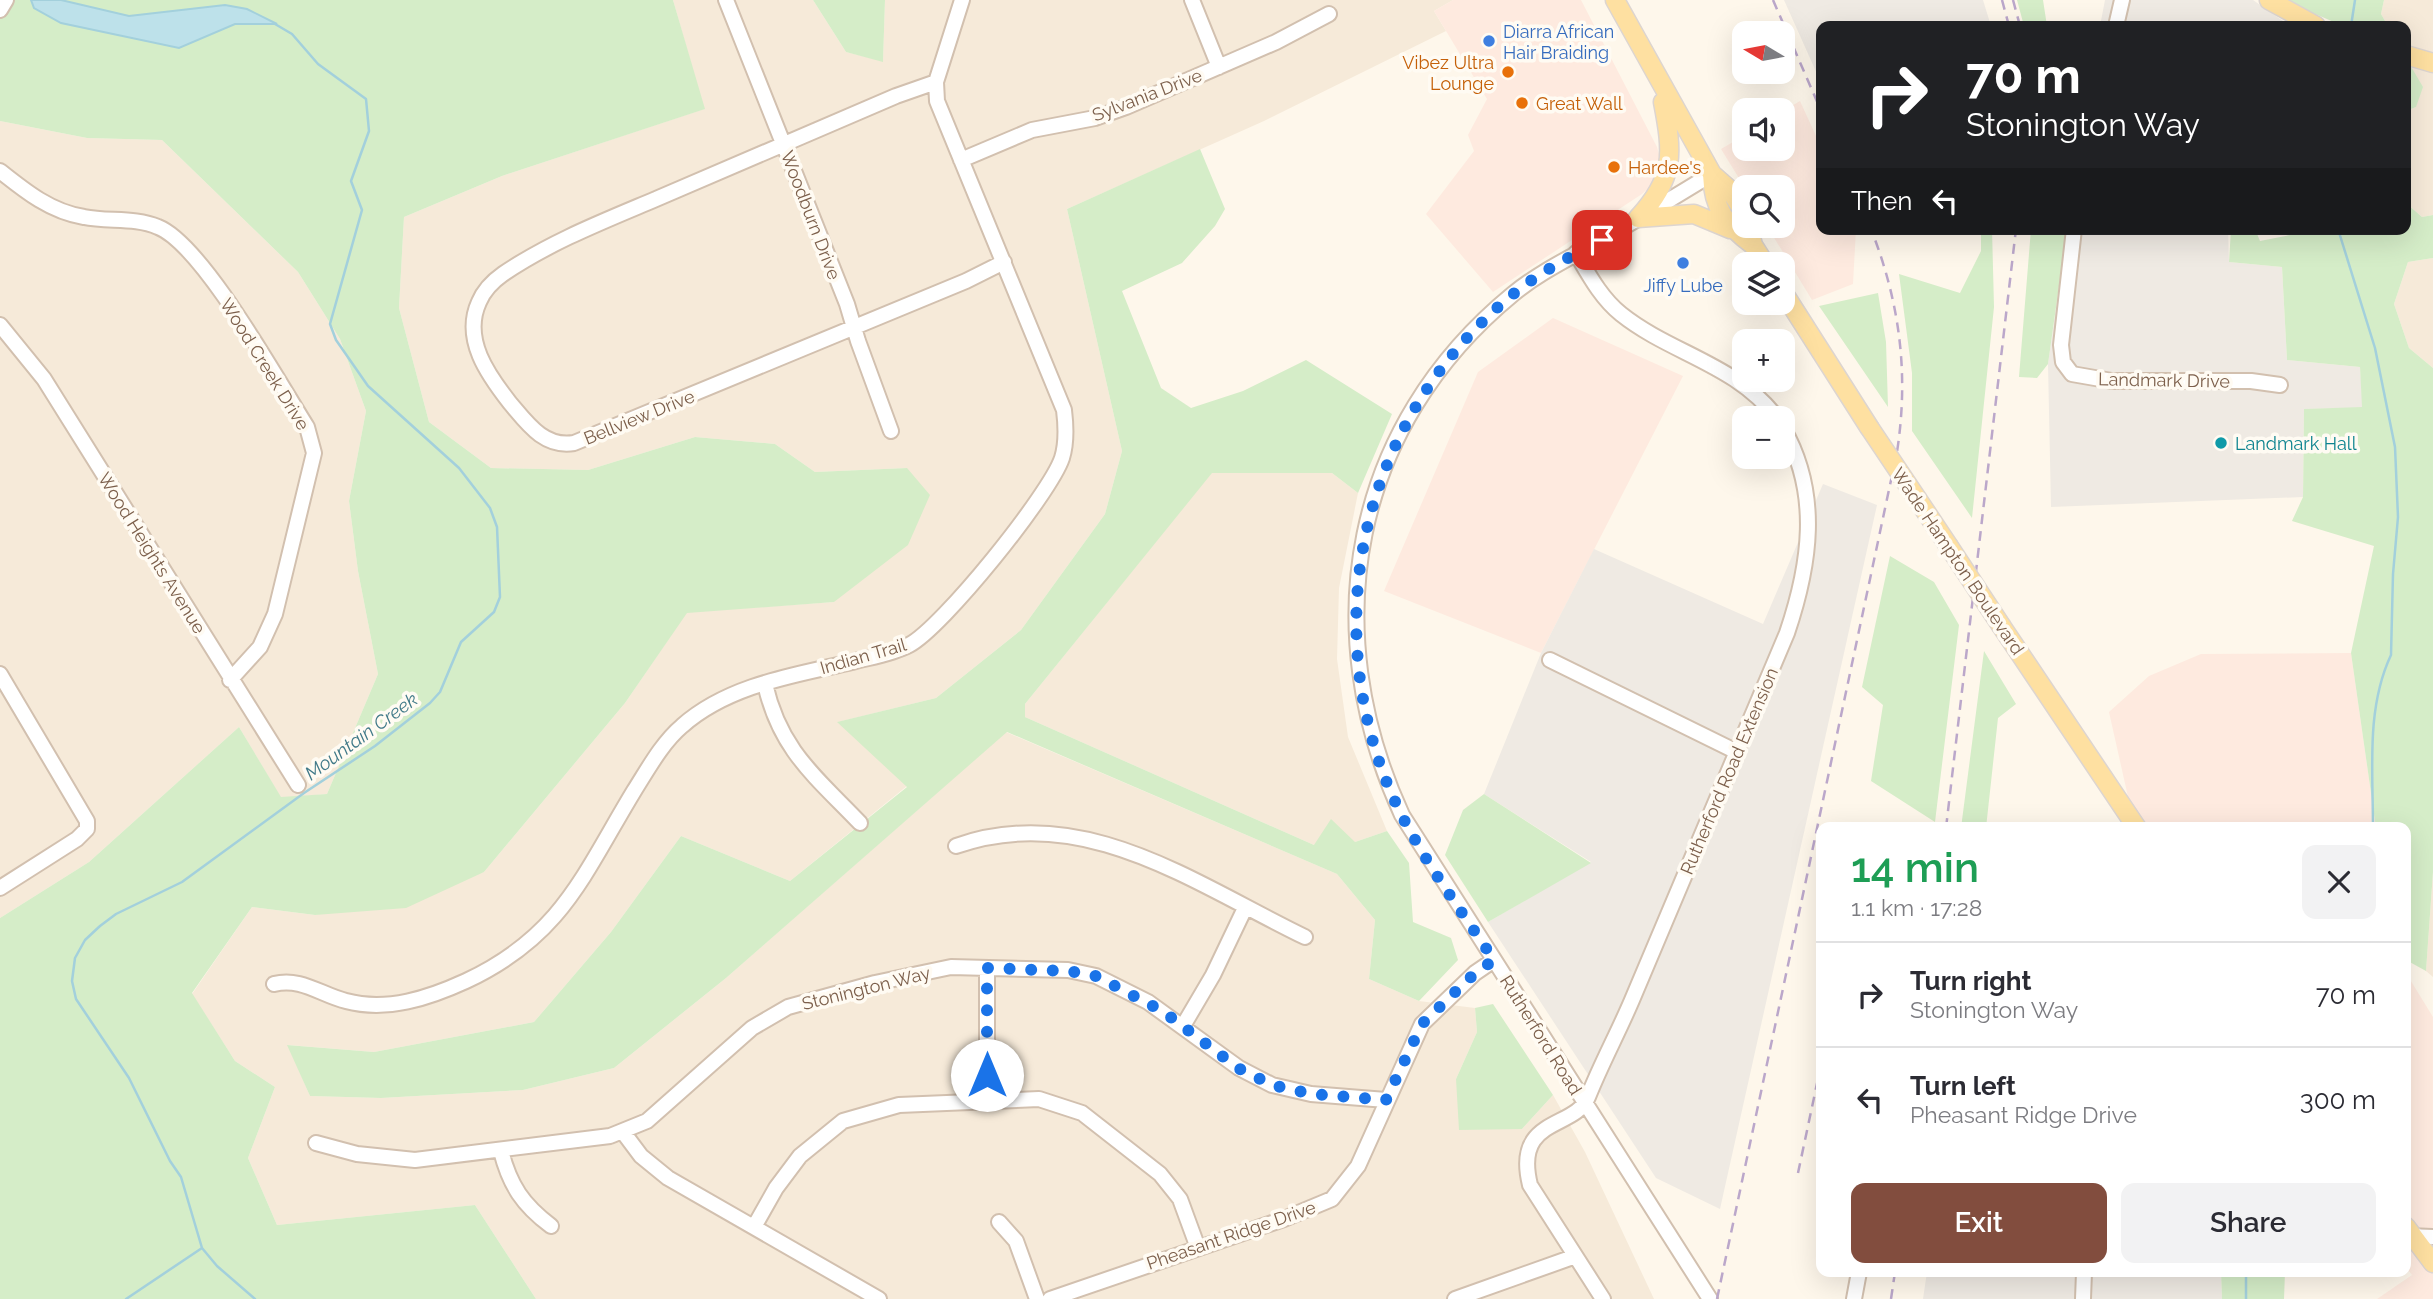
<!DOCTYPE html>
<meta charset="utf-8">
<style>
body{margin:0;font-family:Raleway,sans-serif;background:#f2f2f3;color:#2b2b33;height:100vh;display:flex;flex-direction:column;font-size:26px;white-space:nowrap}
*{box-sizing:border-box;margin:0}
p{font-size:23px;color:#7c7c81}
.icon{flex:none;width:38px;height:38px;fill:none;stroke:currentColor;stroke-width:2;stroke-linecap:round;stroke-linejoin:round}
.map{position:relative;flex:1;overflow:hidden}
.panel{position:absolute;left:1816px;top:822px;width:595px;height:455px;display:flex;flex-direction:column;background:#fff;border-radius:14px;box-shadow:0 7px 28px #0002}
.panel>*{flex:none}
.guide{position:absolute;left:1816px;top:21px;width:595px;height:214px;border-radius:14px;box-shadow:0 7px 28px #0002;background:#202124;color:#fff;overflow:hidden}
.needle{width:46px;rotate:280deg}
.buttons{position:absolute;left:1732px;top:21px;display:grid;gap:14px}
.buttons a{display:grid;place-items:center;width:63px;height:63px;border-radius:14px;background:#fff;box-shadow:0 7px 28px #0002;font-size:35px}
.pin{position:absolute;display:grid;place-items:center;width:60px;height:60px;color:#fff;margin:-30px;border-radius:14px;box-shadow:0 4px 10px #0006}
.me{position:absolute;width:77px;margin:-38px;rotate:0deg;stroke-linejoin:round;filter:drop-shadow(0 0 5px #0008)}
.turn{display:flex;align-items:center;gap:24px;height:147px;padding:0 35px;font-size:32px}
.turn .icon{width:91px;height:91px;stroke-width:2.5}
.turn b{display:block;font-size:49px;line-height:60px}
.then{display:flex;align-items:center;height:66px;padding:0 35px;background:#0003;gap:14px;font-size:26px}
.round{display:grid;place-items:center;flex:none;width:74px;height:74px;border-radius:14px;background:#f2f2f3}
.head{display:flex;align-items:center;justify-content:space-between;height:119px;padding:0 35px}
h1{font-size:42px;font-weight:600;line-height:52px;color:#1e9e55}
.cta{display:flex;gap:14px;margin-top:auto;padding:14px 35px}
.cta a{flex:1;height:80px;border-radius:14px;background:#824d3e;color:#fff;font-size:28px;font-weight:600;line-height:80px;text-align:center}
.cta a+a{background:#f2f2f3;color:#2b2b33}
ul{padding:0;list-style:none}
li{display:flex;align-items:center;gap:21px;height:105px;padding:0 35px;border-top:2px solid #e1e1e2}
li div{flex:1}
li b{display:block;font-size:26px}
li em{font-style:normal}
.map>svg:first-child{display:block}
</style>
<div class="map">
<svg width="2433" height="1299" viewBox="0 0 2433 1299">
<rect width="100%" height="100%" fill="#fef7eb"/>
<path fill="#f6ead9" d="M 673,0 L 813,0 L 846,52 L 883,61 L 885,0 L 1453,0 L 1434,11 L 1446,31 L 1264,121 L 1067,209 L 1122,451 L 1105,514 L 1021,630 L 936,698 L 838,722 L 907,786 L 790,881 L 681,836 L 611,932 L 534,1022 L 374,1052 L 288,1045 L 310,1096 L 381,1098 L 523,1090 L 614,1068 L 726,978 L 1006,732 L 1337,874 L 1375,920 L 1369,979 L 1419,1001 L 1475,1008 L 1477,1032 L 1456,1079 L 1522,1129 L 1553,1095 L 1585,1152 L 1654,1299 L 536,1299 L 475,1205 L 277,1225 L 248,1158 L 275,1087 L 235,1061 L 192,994 L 252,907 L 315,915 L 484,872 L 625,703 L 687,612 L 834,602 L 907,468 L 815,472 L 775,444 L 695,437 L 588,470 L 491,468 L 429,422 L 399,308 L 404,217 L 502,176 L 704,109 Z
M 2384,0 L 2433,0 L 2433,215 L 2422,217 L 2406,203 L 2406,111 L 2416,107 L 2406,58 L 2406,26 L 2388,26 L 2381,14 Z
M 0,121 L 87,138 L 162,140 L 298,272 L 340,339 L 366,411 L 349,501 L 358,571 L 378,674 L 327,794 L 281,798 L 239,727 L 89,862 L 0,918 Z
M 2433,258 L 2433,368 L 2409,348 L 2394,304 L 2408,262 Z
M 1212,472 L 1332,473 L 1358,493 L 1339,588 L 1337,659 L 1348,737 L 1387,831 L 1355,842 L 1314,845 L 1025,717 L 1025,704 Z
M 2433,872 L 2433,977 L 2426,971 Z"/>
<path fill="#feeadf" d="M 1453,0 L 1581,0 L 1657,147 L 1662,165 L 1653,184 L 1642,194 L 1493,292 L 1426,214 L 1474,151 L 1468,135 L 1487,99 L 1434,11 Z
M 1800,101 L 1822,149 L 1822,229 L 1856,229 L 1853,284 L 1812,300 L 1767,226 L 1783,226 L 1783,187 L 1745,188 L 1721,149 L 1745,135 L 1745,149 L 1783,149 L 1783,111 Z
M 1553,318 L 1683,376 L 1541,653 L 1384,591 L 1478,372 Z
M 2351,653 L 2376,828 L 2135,828 L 2109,712 L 2149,676 L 2201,654 Z
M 2406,973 L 2433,1017 L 2433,1299 L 2377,1299 L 2412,1275 L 2406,1267 Z"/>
<path fill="#efeae3" d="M 1784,0 L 1983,0 L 1991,26 L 1822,26 L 1822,85 Z
M 2105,0 L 2253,0 L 2290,26 L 2100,26 Z
M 2067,229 L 2228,229 L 2229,262 L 2282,267 L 2287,360 L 2360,367 L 2363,408 L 2304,409 L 2303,497 L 2051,507 L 2048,364 Z
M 1823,484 L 1877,505 L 1720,1209 L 1656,1178 L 1488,922 L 1591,862 L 1484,794 L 1541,653 L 1594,549 L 1763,624 Z
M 1927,1272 L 2221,1272 L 2222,1299 L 1923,1299 Z"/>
<path fill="#d5edc8" d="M 0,0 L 673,0 L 705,109 L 502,176 L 404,217 L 399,308 L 429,422 L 491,468 L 588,470 L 695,437 L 775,444 L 815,472 L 907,468 L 930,495 L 908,545 L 834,602 L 687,613 L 625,703 L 484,872 L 406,908 L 315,915 L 252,907 L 192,993 L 235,1061 L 275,1087 L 248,1158 L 277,1225 L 475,1205 L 536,1299 L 0,1299 L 0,918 L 89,862 L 239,727 L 281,797 L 327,794 L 378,674 L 358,571 L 349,501 L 366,411 L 340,339 L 298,272 L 162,140 L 87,138 L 0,121 Z
M 813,0 L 885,0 L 883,62 L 846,52 Z
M 2017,0 L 2043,0 L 2047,26 L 2024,26 Z
M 2283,0 L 2384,0 L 2381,14 L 2388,26 L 2343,26 Z
M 2406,58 L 2423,87 L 2416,107 L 2406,111 Z
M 1200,149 L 1225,209 L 1215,226 L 1182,263 L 1122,291 L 1161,388 L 1191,408 L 1243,391 L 1306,360 L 1392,414 L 1358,493 L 1332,473 L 1212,473 L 1025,704 L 1025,717 L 1314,845 L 1331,819 L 1355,842 L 1387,831 L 1409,863 L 1413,922 L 1451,938 L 1458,960 L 1419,1001 L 1369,979 L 1375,920 L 1337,874 L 1007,732 L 726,978 L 614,1068 L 523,1090 L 381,1098 L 310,1096 L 287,1045 L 374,1052 L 534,1022 L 611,932 L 681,836 L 790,881 L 907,787 L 837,722 L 936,698 L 1021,630 L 1105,514 L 1122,451 L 1067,209 Z
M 2406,203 L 2422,217 L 2433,215 L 2433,258 L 2408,262 L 2394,304 L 2409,348 L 2433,368 L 2433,872 L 2426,971 L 2406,960 L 2406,828 L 2376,828 L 2351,653 L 2374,546 L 2292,521 L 2303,497 L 2304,409 L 2362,407 L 2360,367 L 2287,360 L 2282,267 L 2229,262 L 2231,229 L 2255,229 L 2260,241 L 2320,229 L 2406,229 Z
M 1981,229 L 1992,229 L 1994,307 L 1972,518 L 1912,431 L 1912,373 L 1899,274 L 1960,293 L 1981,251 Z
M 2031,229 L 2067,229 L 2048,364 L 2037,378 L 2019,377 Z
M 1878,293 L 1886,342 L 1888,407 L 1819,306 Z
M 1890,556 L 1934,582 L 1959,625 L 1935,822 L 1871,781 L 1883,705 L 1862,687 Z
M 1984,651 L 2016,704 L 1998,718 L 1986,828 L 1961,828 Z
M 1484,794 L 1591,863 L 1488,922 L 1445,855 L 1463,810 Z
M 1493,1004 L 1553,1095 L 1522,1129 L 1459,1130 L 1456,1079 L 1477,1032 L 1475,1008 Z
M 2221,1272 L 2285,1272 L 2284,1299 L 2222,1299 Z"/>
<path fill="#bde1ea" stroke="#a3d0dc" stroke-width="2" d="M 31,0 L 61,0 L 129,16 L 225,5 L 247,9 L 277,24 L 235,24 L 179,48 L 61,23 L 34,8 Z"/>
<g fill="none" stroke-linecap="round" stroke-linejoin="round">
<path stroke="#a3d0dc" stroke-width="2.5" d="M 2351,26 L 2355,0
M 2338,229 L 2375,348 L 2395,447 L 2398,517 L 2393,574 L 2391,655 C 2366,708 2373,770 2373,828
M 126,1299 L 202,1248
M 255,1299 L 217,1266 L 202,1248 L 181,1177 L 170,1161 L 129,1078 L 76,999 L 72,981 L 75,958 L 85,940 L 100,926 L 116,914 L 182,882 L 304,793 L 375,746 L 430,703 L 440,692 L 461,642 L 494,612 L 500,597 L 497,527 L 490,508 L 459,468 L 368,386 L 336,340 L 330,324 L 362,210 L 351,181 L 369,131 L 366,99 L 318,64 L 292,34 L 275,24
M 2246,1299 L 2246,1272"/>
<g stroke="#d2c0af" stroke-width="18">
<path id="minor" d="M 726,0 L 847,304 L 858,341 L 891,431
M 1192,0 L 1219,67
M 0,10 L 6,0
M 2116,26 L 2122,0
M 936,82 L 896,96 C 816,131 736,165 656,199 C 604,221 550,242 503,274 C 493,281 484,290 479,302 C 462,339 488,375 510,403 C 527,423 544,448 574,443 L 966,281 L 1004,262
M 961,160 L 1032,130 L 1095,118 L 1126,107 L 1276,42 L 1329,14
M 0,171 C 25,191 51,212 84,217 C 108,222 135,217 158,227 C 202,244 279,383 307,427 L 314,453 L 275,614 L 260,647 L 230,680
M 2074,229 L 2061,345 L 2063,362 L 2072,374 L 2112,381 L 2251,381 L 2280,385
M 1576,253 C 1589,275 1601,298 1621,314 C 1671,354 1736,364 1777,418
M 0,325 L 44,379 L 298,785
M 1550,660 L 1737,752
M 0,674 L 87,821 L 87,829 L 77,839 L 0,888
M 765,684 C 780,750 815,776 860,823
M 956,846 C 1083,801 1195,884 1305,937
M 274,984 C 301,977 321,995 346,1001 C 387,1012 429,998 466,981 C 562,936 583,875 634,791 C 648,769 662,743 682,726 C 728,685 795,675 852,662 C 871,657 892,654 909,645 C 942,628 1050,494 1062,458 C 1067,442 1066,426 1064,410 L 937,101 L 936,82 L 962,0
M 1183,1026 L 1213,975 L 1245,908
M 987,1101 L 987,968
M 623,1132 L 641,1156 L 668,1178 L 879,1299
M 316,1143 L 357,1154 L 415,1160 L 610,1136 L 647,1121 L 752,1028 L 788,1007 L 875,983 L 951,967 L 1068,970 L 1096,976 L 1148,1002 L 1239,1068 L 1272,1085 L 1311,1094 L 1386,1100
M 501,1151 C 510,1186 523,1205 551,1226
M 999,1222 L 1016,1241 L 1037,1299
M 754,1227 L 776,1188 L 800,1156 L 843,1121 L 899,1105 L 1039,1099 L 1082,1113 L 1160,1174 L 1180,1199 L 1198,1248
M 2408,1236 L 2433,1237
M 1050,1299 L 1284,1219 L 1332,1199 L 1358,1166 L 1422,1024 L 1475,973 L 1494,960
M 1455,1299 L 1573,1257
M 1603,1299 L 1530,1185 C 1513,1116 1575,1130 1588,1097 C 1601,1064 1618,1033 1632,1000 C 1684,878 1736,756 1787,633 C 1810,565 1821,494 1783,428
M 1710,1299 L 1402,815 C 1316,628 1351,427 1513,294 C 1541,271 1572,257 1603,239 C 1640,218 1676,196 1712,174
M 1854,1299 L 1859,1272
M 2083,1299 L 2084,1272"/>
</g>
<g stroke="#ddd5d0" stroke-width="21">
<path id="major" d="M 1615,0 L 1712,174 L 1729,189 L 1745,214
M 2269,0 L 2316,26
M 2406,55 L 2433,63
M 1712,174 C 1713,209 1726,225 1753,245
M 1638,218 C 1675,178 1673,154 1663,102
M 1638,218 L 1694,214 L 1730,229
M 1748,226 L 1753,245 L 1765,264
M 1783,292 L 1869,427
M 1918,500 L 1948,545
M 2002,627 L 2137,828
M 2406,1227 L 2433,1263"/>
</g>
<use href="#minor" stroke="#fff" stroke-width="14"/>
<use href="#major" stroke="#fee0a1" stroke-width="18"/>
<path stroke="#bba7ca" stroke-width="2.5" stroke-dasharray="10 7" stroke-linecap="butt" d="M 1773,0 L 1822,113
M 2002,0 L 2009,26
M 2013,0 L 2020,26
M 1946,828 L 2016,229
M 1798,1173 L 1822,1060
M 1717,1299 L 1897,452 C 1909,374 1900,303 1871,229
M 1891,1299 L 1895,1272"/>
<g stroke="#ddd5d0" stroke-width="21" stroke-linecap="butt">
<path id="major-bridge" d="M 1869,427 L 1918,500
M 1948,545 L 2002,627"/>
</g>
<use href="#major-bridge" stroke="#fee0a1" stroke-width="18"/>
</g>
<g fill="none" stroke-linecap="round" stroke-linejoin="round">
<path stroke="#1a73e8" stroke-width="12" stroke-dasharray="0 21.6" d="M 987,1075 L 987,968 L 1068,971 L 1096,976 L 1164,1012 L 1238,1068 L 1272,1085 L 1311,1094 L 1386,1100 L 1422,1024 L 1475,973 L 1494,960 C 1456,903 1410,843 1385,778 C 1319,605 1369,413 1512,295 C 1540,272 1571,256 1602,240"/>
</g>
<g fill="#3f7fe0" stroke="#fffbf3" stroke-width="2.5">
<circle cx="1489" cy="41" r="7"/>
<circle cx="1683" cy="263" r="7"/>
</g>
<g fill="#e8710a" stroke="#fffbf3" stroke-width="2.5">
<circle cx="1508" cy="72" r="7"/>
<circle cx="1522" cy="103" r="7"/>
<circle cx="1614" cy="167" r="7"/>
</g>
<circle fill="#0f9aa8" stroke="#fffbf3" stroke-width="2.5" cx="2221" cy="443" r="7"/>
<g text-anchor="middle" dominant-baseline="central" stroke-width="7" stroke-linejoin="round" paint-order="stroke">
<g font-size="18" fill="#366cbe" stroke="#fffbf3" text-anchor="start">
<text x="1503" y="31">Diarra African<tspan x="1503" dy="21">Hair Braiding</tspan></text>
<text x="1683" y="285" text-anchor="middle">Jiffy Lube</text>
</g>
<g font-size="18" fill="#c56008" stroke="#fffbf3" text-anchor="start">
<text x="1494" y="62" text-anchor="end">Vibez Ultra<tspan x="1494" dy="21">Lounge</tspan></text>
<text x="1536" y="103">Great Wall</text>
<text x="1628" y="167">Hardee's</text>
</g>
<g font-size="18" fill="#7c5f4b" stroke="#fffbf3">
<text transform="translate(1147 95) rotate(-21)">Sylvania Drive</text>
<text transform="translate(811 215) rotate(69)">Woodburn Drive</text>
<text transform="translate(265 364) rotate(58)">Wood Creek Drive</text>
<text transform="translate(2164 380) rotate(1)">Landmark Drive</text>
<text transform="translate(639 417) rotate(-22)">Bellview Drive</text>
<text transform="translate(152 553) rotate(58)">Wood Heights Avenue</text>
<text transform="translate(1958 561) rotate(56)">Wade Hampton Boulevard</text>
<text transform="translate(863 656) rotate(-16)">Indian Trail</text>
<text transform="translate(1729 771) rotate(-67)">Rutherford Road Extension</text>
<text transform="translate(866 988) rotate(-14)">Stonington Way</text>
<text transform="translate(1541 1035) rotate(58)">Rutherford Road</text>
<text transform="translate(1231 1235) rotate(-19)">Pheasant Ridge Drive</text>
</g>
<g font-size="18" fill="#0d838f" stroke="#fffbf3" text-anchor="start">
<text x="2235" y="443">Landmark Hall</text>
</g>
<g font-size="19" font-style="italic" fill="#407988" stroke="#fffbf3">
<text transform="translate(361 736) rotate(-36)">Mountain Creek</text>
</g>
</g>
</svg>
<div class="buttons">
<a><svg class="needle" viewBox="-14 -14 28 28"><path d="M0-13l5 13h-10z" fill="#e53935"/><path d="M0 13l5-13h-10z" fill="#7c7c81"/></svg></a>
<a><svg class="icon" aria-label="sound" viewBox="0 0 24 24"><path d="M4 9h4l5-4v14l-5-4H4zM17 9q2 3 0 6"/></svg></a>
<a><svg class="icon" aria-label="search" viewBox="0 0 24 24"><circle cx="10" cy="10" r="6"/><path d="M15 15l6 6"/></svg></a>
<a><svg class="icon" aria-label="layers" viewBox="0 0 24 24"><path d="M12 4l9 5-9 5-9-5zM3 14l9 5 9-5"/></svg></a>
<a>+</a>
<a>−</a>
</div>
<div class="pin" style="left:1602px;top:240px;background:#d93025"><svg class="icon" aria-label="arrive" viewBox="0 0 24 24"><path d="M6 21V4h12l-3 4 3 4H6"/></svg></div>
<svg class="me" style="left:987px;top:1075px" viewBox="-20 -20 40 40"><circle r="19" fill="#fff"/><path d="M0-13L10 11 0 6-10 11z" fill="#1a73e8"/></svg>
<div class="guide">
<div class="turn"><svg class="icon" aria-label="right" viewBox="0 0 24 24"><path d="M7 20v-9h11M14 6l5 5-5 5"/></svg><div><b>70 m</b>Stonington Way</div></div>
<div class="then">Then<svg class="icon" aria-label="left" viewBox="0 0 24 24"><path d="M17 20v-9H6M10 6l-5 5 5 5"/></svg></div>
</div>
<section class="panel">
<div class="head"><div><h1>14 min</h1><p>1.1 km · 17:28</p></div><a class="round"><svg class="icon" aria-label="close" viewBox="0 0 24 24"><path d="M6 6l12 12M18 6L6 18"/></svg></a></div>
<ul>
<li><svg class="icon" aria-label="right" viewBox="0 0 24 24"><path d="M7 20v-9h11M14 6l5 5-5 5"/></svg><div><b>Turn right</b><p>Stonington Way</p></div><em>70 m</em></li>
<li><svg class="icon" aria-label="left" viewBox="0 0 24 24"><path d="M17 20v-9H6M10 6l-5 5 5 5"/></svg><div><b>Turn left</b><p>Pheasant Ridge Drive</p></div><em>300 m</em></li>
</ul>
<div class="cta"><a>Exit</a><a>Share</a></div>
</section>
</div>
